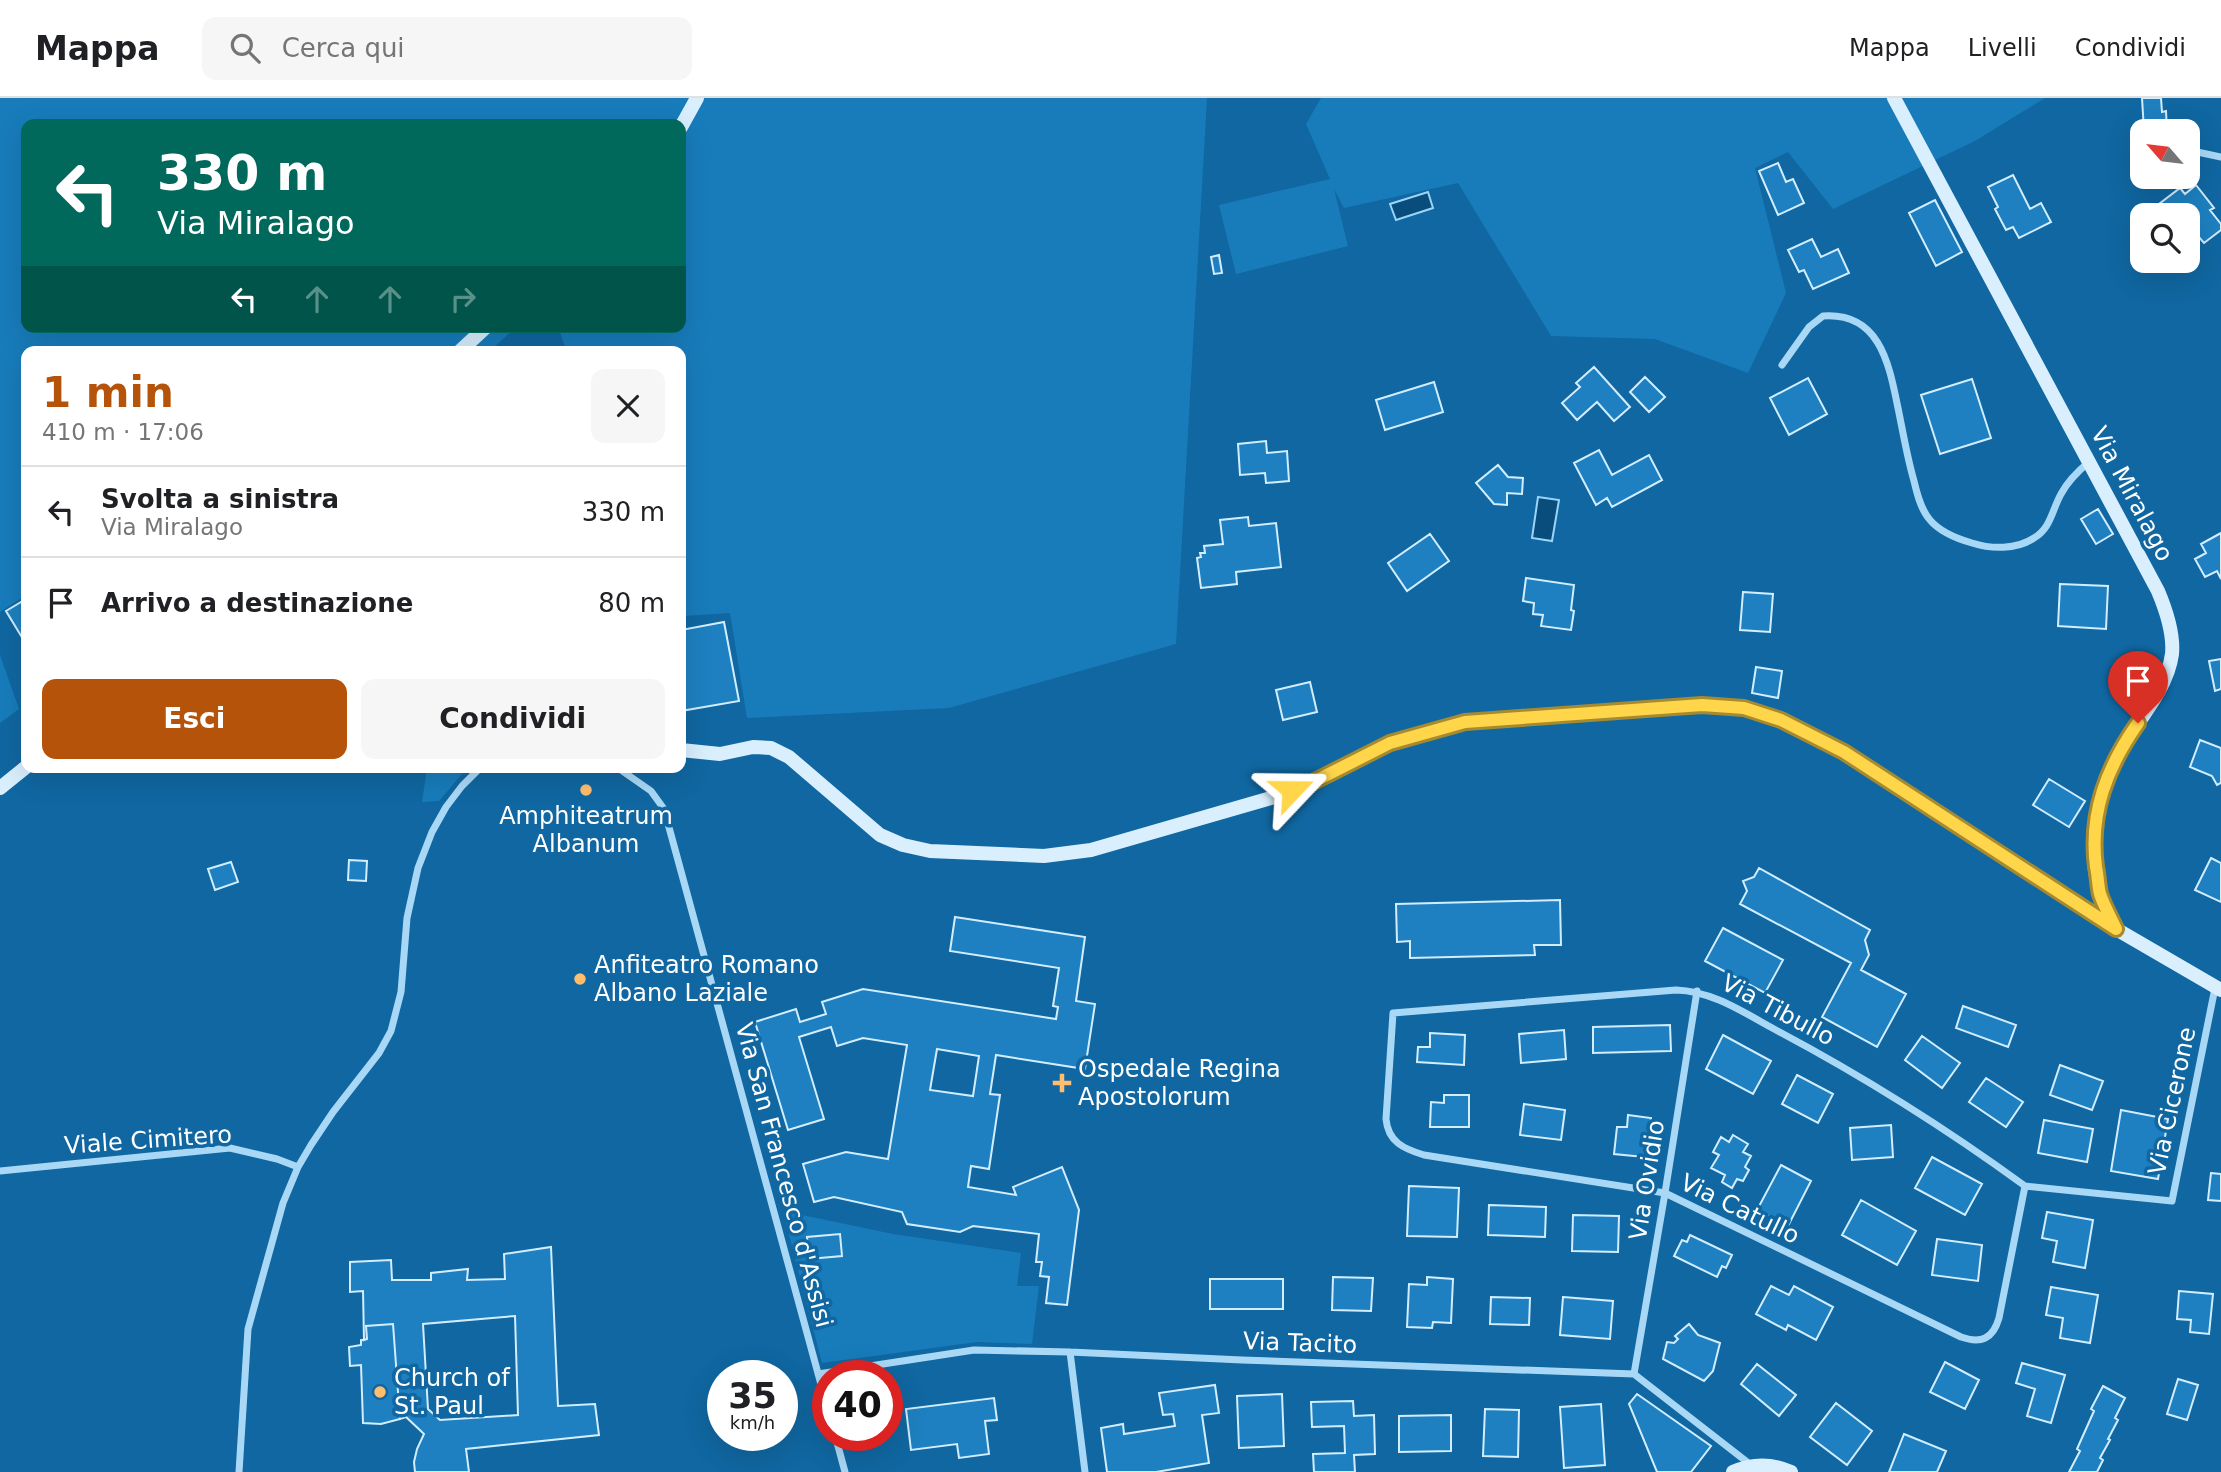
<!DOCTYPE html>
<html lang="it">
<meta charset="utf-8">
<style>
body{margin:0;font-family:"DejaVu Sans",sans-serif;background:#f6f6f6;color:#202124;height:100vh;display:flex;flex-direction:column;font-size:26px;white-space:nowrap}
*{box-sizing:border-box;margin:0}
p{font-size:23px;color:#757577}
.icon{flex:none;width:38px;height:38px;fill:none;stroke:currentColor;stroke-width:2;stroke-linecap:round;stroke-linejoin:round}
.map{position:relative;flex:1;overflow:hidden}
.side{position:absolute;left:21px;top:248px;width:665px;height:427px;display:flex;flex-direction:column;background:#fff;border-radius:14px;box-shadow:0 7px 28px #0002}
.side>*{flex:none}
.top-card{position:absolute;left:21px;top:21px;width:665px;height:214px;border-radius:14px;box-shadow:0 7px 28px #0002;background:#00695c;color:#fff;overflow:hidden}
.needle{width:46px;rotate:298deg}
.buttons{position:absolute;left:2130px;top:21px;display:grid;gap:14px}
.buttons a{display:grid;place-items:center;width:70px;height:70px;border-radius:14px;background:#fff;box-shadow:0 7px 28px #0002;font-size:35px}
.speed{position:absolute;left:707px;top:1262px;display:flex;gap:14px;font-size:35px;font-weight:700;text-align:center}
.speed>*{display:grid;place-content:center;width:91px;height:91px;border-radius:50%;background:#fff;box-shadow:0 7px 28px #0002;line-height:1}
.speed small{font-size:18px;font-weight:400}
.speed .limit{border:10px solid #d22;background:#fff;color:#111}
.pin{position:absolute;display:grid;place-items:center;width:60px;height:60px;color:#fff;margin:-72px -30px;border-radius:50% 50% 50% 0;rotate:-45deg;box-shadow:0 0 7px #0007}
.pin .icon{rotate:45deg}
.me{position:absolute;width:77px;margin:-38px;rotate:67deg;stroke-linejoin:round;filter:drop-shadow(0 0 5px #0008)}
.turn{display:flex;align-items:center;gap:24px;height:147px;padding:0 21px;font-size:32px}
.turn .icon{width:91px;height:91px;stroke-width:2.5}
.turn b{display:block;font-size:49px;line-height:60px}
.lanes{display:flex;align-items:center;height:66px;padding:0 21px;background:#0003;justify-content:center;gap:35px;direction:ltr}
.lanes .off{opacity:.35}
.round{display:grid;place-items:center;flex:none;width:74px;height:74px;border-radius:14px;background:#f6f6f6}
.head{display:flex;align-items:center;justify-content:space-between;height:119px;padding:0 21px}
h1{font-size:42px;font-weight:600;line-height:52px;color:#b45309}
.primary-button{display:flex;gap:14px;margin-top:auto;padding:14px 21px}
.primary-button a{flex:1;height:80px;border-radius:14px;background:#b45309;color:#fff;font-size:28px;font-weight:600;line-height:80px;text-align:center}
.primary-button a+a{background:#f6f6f6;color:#202124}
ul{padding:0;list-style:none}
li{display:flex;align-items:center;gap:21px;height:91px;padding:0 21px;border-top:2px solid #e0e0e0}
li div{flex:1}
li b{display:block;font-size:26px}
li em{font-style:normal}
header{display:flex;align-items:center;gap:42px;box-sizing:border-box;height:98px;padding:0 35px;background:#fff;border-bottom:2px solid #e0e0e0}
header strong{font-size:33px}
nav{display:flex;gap:38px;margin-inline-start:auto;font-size:24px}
.search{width:490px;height:63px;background:#f6f6f6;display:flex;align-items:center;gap:18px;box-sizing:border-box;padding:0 24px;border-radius:14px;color:#757577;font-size:26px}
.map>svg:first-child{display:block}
</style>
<header>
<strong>Mappa</strong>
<div class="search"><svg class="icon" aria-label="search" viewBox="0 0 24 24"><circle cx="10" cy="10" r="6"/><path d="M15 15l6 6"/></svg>Cerca qui</div>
<nav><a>Mappa</a><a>Livelli</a><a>Condividi</a></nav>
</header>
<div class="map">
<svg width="2221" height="1374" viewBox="0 0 2221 1374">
<rect width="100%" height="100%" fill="#1067a1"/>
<path fill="#187cbb" d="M 0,0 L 1207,0 L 1176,546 L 949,610 L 747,620 L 730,515 L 683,518 L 681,514 L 681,254 L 567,254 L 558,229 L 681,229 L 681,26 L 26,26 L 26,229 L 516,229 L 489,254 L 26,254 L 26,497 L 0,514 Z
M 1321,0 L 2045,0 L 1975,43 L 1833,111 L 1788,54 L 1755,70 L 1786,195 L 1748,275 L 1655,241 L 1551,238 L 1458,85 L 1344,110 L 1334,91 L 1348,148 L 1236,176 L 1219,107 L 1330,81 L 1306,26 Z
M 0,557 L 19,611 L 0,625 Z
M 427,670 L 467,670 L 439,703 L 422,704 Z
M 783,1113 L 893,1136 L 1021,1155 L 1017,1188 L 1039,1188 L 1032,1246 L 977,1244 L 822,1265 Z"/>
<path fill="#094d7d" stroke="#9ad5f9" stroke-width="2" d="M 1428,94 L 1433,110 L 1396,122 L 1390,106 Z
M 1538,399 L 1559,402 L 1552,443 L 1532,440 Z"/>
<path fill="#1e80c0" stroke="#d2edfe" stroke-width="2" fill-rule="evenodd" d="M 2142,0 L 2161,0 L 2162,14 L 2166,13 L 2167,33 L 2144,33 Z
M 1778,65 L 1786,84 L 1793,81 L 1804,105 L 1778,117 L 1759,73 Z
M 2013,77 L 2030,111 L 2041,105 L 2051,124 L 2019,140 L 2013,129 L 2006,132 L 1995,111 L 1998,109 L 1988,89 Z
M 2196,87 L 2214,110 L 2210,112 L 2221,126 L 2221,132 L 2204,145 L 2198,138 L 2188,146 L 2188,117 L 2167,117 L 2159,106 L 2180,90 L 2185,96 Z
M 1935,102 L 1962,154 L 1936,168 L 1909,115 Z
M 1812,141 L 1821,159 L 1838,151 L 1849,175 L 1813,191 L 1804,172 L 1799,174 L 1788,152 Z
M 1219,157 L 1222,175 L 1214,176 L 1211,159 Z
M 1594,269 L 1630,309 L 1614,323 L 1597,304 L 1577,322 L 1562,305 L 1580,289 L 1576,285 Z
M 1645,279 L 1665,299 L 1649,314 L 1630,294 Z
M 1808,280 L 1827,316 L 1789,337 L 1770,300 Z
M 1972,281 L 1991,340 L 1940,356 L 1921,297 Z
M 1434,284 L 1443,314 L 1385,332 L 1376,302 Z
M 1266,343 L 1267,355 L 1287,353 L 1289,383 L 1266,385 L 1265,375 L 1240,377 L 1238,346 Z
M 1599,352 L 1612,377 L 1649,357 L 1662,382 L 1612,409 L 1607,400 L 1596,407 L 1574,365 Z
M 1498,367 L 1508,379 L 1523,380 L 1522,396 L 1507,395 L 1507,407 L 1494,406 L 1476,385 Z
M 2098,411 L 2113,436 L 2096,446 L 2081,421 Z
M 1248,419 L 1249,428 L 1276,425 L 1281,469 L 1236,474 L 1237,486 L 1201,490 L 1197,460 L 1201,459 L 1200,455 L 1205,455 L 1204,448 L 1223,446 L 1220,422 Z
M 2221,435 L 2221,481 L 2217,473 L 2205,479 L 2195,461 L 2206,455 L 2201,446 Z
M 1430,436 L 1449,463 L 1407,493 L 1388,465 Z
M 1526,480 L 1574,487 L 1571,512 L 1574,513 L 1571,532 L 1541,528 L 1543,517 L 1533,516 L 1534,505 L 1523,503 Z
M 2060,486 L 2108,488 L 2106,531 L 2058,528 Z
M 1743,494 L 1773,496 L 1770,534 L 1740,532 Z
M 26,501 L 26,546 L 6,513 Z
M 724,524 L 739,603 L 681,613 L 681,532 Z
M 2221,561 L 2221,591 L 2215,593 L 2209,563 Z
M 1756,569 L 1782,573 L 1778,600 L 1752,595 Z
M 1310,584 L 1317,614 L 1283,622 L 1276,592 Z
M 2200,642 L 2221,650 L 2221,685 L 2217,687 L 2212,678 L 2190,669 Z
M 2049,681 L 2085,703 L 2069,729 L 2033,707 Z
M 2211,760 L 2221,765 L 2221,804 L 2195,792 Z
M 349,762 L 367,763 L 366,783 L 348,782 Z
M 231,764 L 238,784 L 215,792 L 208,771 Z
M 1759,770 L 1870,832 L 1865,842 L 1869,857 L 1861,872 L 1906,896 L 1877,949 L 1822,919 L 1851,865 L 1740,806 L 1747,793 L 1743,783 L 1754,779 Z
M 1560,802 L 1561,847 L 1534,847 L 1535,857 L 1410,860 L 1410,843 L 1397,844 L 1396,806 Z
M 955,819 L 1085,839 L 1076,903 L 1095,906 L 1085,971 L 996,957 L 990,996 L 1000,997 L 989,1071 L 971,1068 L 968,1089 L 1016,1097 L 1013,1089 L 1062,1069 L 1079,1112 L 1067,1207 L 1046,1205 L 1049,1179 L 1040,1178 L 1042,1164 L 1036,1164 L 1039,1136 L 973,1128 L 960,1134 L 907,1126 L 902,1114 L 834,1099 L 814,1104 L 803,1066 L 846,1054 L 888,1061 L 907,947 L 863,940 L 837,948 L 831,929 L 799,939 L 824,1021 L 788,1032 L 755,924 L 796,911 L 800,924 L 826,916 L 822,904 L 863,891 L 1056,921 L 1058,909 L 1053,908 L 1059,870 L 950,853 ZM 937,951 L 979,958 L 973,998 L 930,992 Z
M 1723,830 L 1783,862 L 1765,895 L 1705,863 Z
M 1963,908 L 2016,927 L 2008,949 L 1956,930 Z
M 1670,927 L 1671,953 L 1593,955 L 1593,929 Z
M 1564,932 L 1566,961 L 1521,965 L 1519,936 Z
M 1430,935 L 1465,937 L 1464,967 L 1417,964 L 1418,949 L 1430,949 Z
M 1723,937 L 1771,963 L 1753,996 L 1706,971 Z
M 1922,938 L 1960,965 L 1942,990 L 1905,962 Z
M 2060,967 L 2103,983 L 2092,1012 L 2050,997 Z
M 1797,977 L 1833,996 L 1818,1025 L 1782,1006 Z
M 1986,980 L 2023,1004 L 2006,1029 L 1969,1004 Z
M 1444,997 L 1469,997 L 1469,1029 L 1430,1029 L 1431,1004 L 1444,1005 Z
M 1524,1006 L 1565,1012 L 1561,1042 L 1520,1037 Z
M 2121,1012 L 2168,1021 L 2158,1081 L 2111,1073 Z
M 1628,1017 L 1651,1020 L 1650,1030 L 1656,1031 L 1654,1060 L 1614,1056 L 1617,1029 L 1627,1029 Z
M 2044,1022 L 2093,1031 L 2087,1064 L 2038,1055 Z
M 1891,1027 L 1893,1059 L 1852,1062 L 1850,1030 Z
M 1733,1037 L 1748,1046 L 1743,1054 L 1751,1058 L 1745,1069 L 1749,1072 L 1743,1083 L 1737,1081 L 1732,1090 L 1722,1084 L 1725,1077 L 1711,1070 L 1719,1057 L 1713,1054 L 1721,1039 L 1729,1044 Z
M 1932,1059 L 1982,1086 L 1965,1117 L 1915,1090 Z
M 1781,1067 L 1811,1083 L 1788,1128 L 1757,1112 Z
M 2211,1075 L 2221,1076 L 2221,1103 L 2208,1102 Z
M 1409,1088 L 1459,1090 L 1457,1139 L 1407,1138 Z
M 1861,1102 L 1916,1133 L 1897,1167 L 1842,1137 Z
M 1489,1107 L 1546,1109 L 1545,1139 L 1488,1137 Z
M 2047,1114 L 2093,1122 L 2085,1170 L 2053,1164 L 2057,1143 L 2042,1140 Z
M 1573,1117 L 1619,1118 L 1618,1154 L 1572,1153 Z
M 840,1136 L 842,1158 L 809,1161 L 807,1139 Z
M 1690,1137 L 1732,1157 L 1726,1170 L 1722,1168 L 1717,1179 L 1674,1158 L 1682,1142 L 1687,1144 Z
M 1937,1141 L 1982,1147 L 1978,1183 L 1932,1177 Z
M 551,1149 L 558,1308 L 595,1306 L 599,1337 L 466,1351 L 469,1374 L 415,1374 L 414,1364 L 417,1351 L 424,1336 L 406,1319 L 400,1321 L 393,1226 L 366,1228 L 367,1241 L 364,1242 L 363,1193 L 350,1194 L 350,1164 L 391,1162 L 392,1182 L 431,1182 L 431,1175 L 468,1171 L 467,1182 L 505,1181 L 504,1156 ZM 515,1218 L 518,1317 L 440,1322 L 428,1311 L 423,1226 Z
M 1333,1179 L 1373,1180 L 1371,1213 L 1332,1212 Z
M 1427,1179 L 1453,1181 L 1451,1225 L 1433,1224 L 1432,1230 L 1407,1229 L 1409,1186 L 1427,1187 Z
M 1210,1181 L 1283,1181 L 1283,1211 L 1210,1211 Z
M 1771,1188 L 1789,1197 L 1794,1188 L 1833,1209 L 1816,1242 L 1788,1227 L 1786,1232 L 1756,1216 Z
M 2051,1189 L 2098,1197 L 2090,1245 L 2060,1240 L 2063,1220 L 2046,1217 Z
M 2179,1193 L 2213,1196 L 2209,1236 L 2190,1234 L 2191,1222 L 2177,1221 Z
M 1491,1199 L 1530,1200 L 1529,1227 L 1490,1226 Z
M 1563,1199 L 1613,1203 L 1610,1241 L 1560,1237 Z
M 393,1226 L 400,1321 L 381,1326 L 363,1325 L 361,1267 L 350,1268 L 349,1249 L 361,1247 L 361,1242 L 367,1241 L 366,1228 Z
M 1689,1226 L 1698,1237 L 1720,1245 L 1713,1273 L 1704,1283 L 1663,1261 L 1667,1244 L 1674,1245 L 1678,1241 L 1675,1238 Z
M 1945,1264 L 1979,1282 L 1965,1311 L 1930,1294 Z
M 2022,1265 L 2065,1277 L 2051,1325 L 2027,1318 L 2035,1291 L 2016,1285 Z
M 1757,1266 L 1796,1297 L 1779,1318 L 1741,1286 Z
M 2178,1281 L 2198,1287 L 2187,1322 L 2167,1316 Z
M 1215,1287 L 1219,1315 L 1202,1317 L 1209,1365 L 1156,1374 L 1107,1374 L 1101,1330 L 1123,1326 L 1124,1336 L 1175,1328 L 1173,1316 L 1163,1317 L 1159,1295 Z
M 2103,1288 L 2125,1300 L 2115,1320 L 2118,1322 L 2108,1341 L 2110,1342 L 2100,1360 L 2103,1362 L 2097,1374 L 2069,1374 L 2080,1353 L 2077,1351 L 2094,1313 L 2091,1311 Z
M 1282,1296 L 1284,1348 L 1239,1350 L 1237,1298 Z
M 1637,1296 L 1711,1348 L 1691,1374 L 1657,1374 L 1629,1306 Z
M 994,1300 L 997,1322 L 985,1323 L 989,1356 L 959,1360 L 957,1346 L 911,1352 L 906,1311 Z
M 1353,1303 L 1354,1318 L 1374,1317 L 1375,1356 L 1354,1357 L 1355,1374 L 1314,1374 L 1313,1356 L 1345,1355 L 1344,1328 L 1312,1329 L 1311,1304 Z
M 1836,1305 L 1872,1333 L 1847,1367 L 1810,1339 Z
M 1601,1306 L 1605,1367 L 1564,1370 L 1560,1309 Z
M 1485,1311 L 1519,1312 L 1518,1359 L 1483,1358 Z
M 1451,1317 L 1451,1353 L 1399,1354 L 1399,1318 Z
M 1904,1336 L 1946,1353 L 1937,1374 L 1889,1374 Z"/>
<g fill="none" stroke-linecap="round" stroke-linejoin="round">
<path stroke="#a9d8f6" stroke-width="7" d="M 2188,52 L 2221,59
M 1782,267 L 1809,229 L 1823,218 C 1880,214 1889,266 1898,310 C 1903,334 1907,359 1914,383 C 1917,396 1921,412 1930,422 C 1940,434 1958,441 1972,445 C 1991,451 2016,452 2034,440 C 2051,430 2052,412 2061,396 C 2068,383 2078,373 2089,364
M 618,670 L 651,693 L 664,711 L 828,1312
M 1676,892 C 1712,893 1743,914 1774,931 C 1863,978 1944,1029 2025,1088 L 1999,1220 C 1993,1241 1981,1246 1961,1239 L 1665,1095 L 1424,1057 C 1404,1051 1388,1044 1386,1021 L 1393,915 Z
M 0,1073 L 230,1050 L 277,1061 L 298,1069
M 2025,1088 L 2172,1103 L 2215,890
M 1070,1254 L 1085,1374
M 818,1276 L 974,1252 L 1070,1254 L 1242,1262 L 1634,1276 L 1751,1367
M 1634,1276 L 1665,1095 L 1697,893
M 835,1337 L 845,1374
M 239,1374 L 248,1231 L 283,1105 L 298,1069 L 311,1047 L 333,1014 L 379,955 L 391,933 L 401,894 L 407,820 L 418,770 L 432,734 L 446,709 L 462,688 L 480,670"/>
<path stroke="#d9effe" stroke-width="14" d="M 1894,0 L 2158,493 C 2166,512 2174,535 2172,556 C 2168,587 2144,616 2127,641 C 2097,685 2085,744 2100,796 C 2103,807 2110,819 2115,830
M 681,29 L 697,0
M 459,254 L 486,229
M 681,652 L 720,656 L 753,649 L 771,650 L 789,659 L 880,737 L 903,747 L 930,753 L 1044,758 L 1091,752 L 1271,700 L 1313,684 L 1390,645 L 1465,624 L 1702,607 L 1744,610 L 1781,622 L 1844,654 L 2116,831 L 2221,892
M 0,690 L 26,669
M 1733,1374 C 1753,1365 1771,1365 1791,1374"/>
</g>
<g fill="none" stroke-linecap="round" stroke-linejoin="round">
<g stroke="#a68a30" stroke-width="18">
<path id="route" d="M 1292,692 L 1313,684 L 1390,645 L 1465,624 L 1702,607 L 1744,610 L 1781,622 L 1844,654 L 2116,831 C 2111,820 2104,808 2100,796 C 2098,788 2098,778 2096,769 C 2089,715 2107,669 2138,625"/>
</g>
<use href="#route" stroke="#ffd54a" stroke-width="12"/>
</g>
<g fill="#ffbd6d" stroke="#1067a1" stroke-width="2.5">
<circle cx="586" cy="692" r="7"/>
<circle cx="580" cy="881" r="7"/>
<path d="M1058.5 974.5h7v7h7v7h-7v7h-7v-7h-7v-7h7z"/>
<circle cx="380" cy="1294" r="7"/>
</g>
<g text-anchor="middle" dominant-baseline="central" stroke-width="7" stroke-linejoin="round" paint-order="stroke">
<g font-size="24" fill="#fff" stroke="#1067a1">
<text transform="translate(2132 396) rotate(62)">Via Miralago</text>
<text transform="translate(1778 912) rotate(28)">Via Tibullo</text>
<text transform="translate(2172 1003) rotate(-78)">Via Cicerone</text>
<text transform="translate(148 1042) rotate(-4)">Viale Cimitero</text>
<text transform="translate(784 1077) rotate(75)">Via San Francesco d'Assisi</text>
<text transform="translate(1647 1082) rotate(-81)">Via Ovidio</text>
<text transform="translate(1740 1111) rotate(26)">Via Catullo</text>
<text transform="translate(1300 1245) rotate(2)">Via Tacito</text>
</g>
<g font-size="24" fill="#fff" stroke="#1067a1" text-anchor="start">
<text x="586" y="718" text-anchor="middle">Amphiteatrum<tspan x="586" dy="28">Albanum</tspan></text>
<text x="594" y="867">Anfiteatro Romano<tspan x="594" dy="28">Albano Laziale</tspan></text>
<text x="1078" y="971">Ospedale Regina<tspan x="1078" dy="28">Apostolorum</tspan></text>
<text x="394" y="1280">Church of<tspan x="394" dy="28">St. Paul</tspan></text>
</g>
</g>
</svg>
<div class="buttons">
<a><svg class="needle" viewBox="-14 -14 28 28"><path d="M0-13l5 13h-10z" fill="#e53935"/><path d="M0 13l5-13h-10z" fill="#757577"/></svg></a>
<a><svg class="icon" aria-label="search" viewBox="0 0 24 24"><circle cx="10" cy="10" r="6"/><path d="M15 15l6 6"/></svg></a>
</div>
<div class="speed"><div>35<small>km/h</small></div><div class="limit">40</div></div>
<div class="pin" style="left:2138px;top:625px;background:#d93025"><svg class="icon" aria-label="arrive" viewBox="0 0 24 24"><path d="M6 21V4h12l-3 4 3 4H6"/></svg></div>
<svg class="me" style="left:1292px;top:692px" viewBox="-20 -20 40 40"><path d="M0-17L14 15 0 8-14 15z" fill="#ffd54a" stroke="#fff" stroke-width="4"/></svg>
<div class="top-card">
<div class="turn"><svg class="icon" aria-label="left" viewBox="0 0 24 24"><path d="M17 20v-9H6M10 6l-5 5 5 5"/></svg><div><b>330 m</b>Via Miralago</div></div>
<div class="lanes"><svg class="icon" aria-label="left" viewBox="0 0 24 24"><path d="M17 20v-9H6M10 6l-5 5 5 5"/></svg><svg class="icon off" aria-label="ahead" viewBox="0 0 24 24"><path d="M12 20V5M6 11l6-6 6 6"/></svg><svg class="icon off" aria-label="ahead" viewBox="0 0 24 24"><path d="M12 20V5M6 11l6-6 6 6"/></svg><svg class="icon off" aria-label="right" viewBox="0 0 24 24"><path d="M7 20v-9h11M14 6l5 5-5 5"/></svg></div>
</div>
<section class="side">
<div class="head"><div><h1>1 min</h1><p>410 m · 17:06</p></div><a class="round"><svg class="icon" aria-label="close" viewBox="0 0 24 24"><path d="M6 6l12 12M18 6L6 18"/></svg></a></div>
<ul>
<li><svg class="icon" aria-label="left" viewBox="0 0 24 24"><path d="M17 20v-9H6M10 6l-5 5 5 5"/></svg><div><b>Svolta a sinistra</b><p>Via Miralago</p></div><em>330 m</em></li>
<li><svg class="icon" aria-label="arrive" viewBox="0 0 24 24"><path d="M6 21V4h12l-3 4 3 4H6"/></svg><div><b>Arrivo a destinazione</b></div><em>80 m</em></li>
</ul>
<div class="primary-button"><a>Esci</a><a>Condividi</a></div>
</section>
</div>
